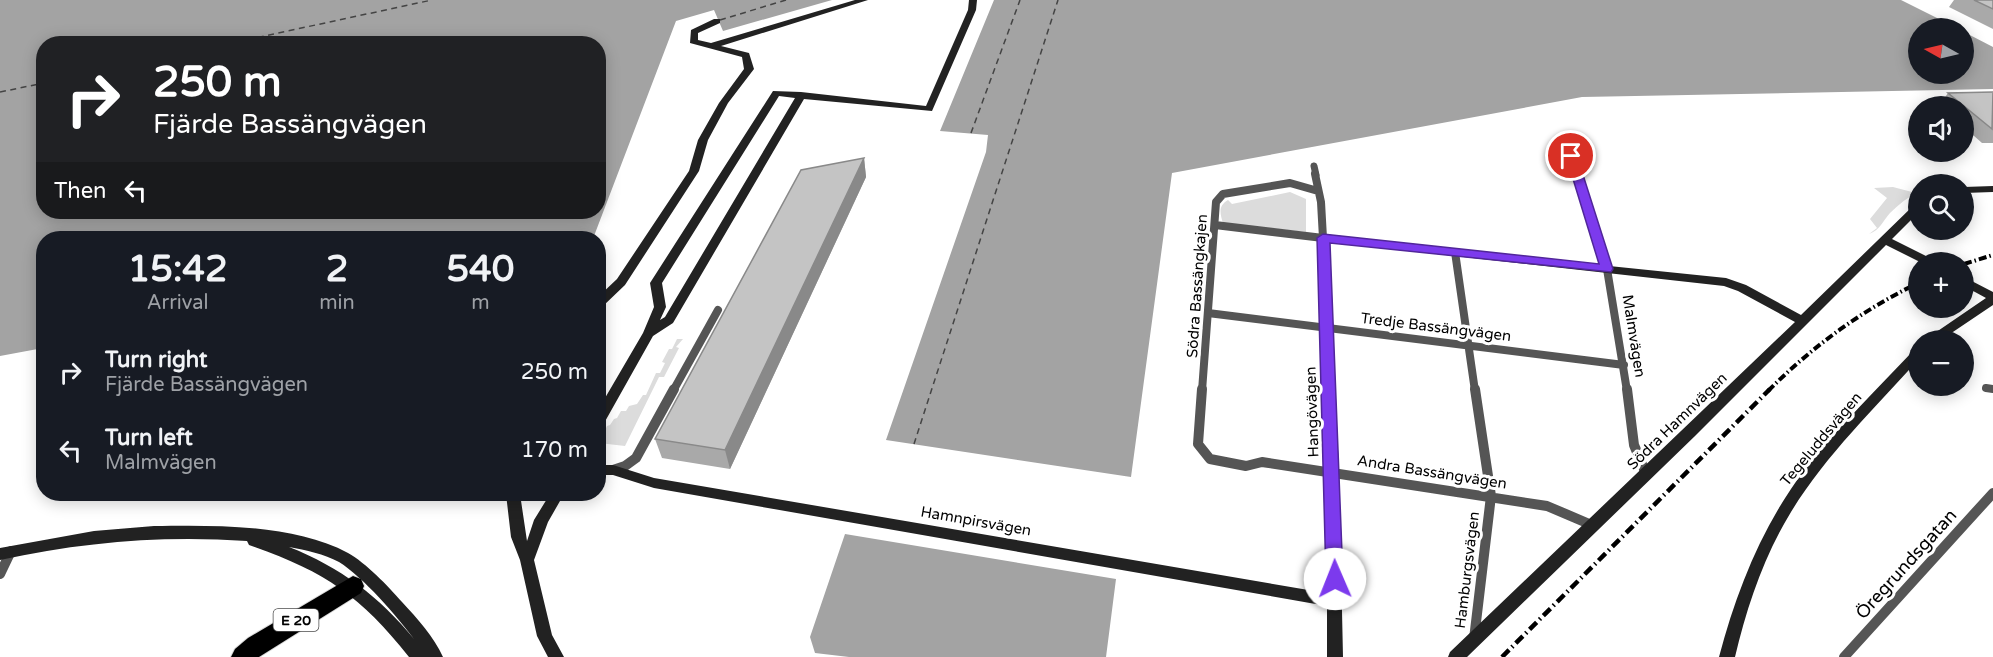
<!DOCTYPE html>
<meta charset="utf-8">
<style>
body{margin:0;font-family:"Varela Round",sans-serif;background:#20242c;color:#f1f3f6;height:100vh;display:flex;flex-direction:column;font-size:22px;white-space:nowrap}
*{box-sizing:border-box;margin:0}
p{font-size:20px;color:#9ea1a6}
.icon{flex:none;width:33px;height:33px;fill:none;stroke:currentColor;stroke-width:2;stroke-linecap:round;stroke-linejoin:round}
.map{position:relative;flex:1;overflow:hidden}
.panel{position:absolute;left:36px;top:231px;width:570px;height:270px;display:flex;flex-direction:column;background:#171b24;border-radius:24px;box-shadow:0 3px 15px #0003}
.panel>*{flex:none}
.top-card{position:absolute;left:36px;top:36px;width:570px;height:183px;border-radius:24px;box-shadow:0 3px 15px #0003;background:#202124;color:#fff;overflow:hidden}
.needle{width:39px;rotate:278deg}
.tools{position:absolute;left:1908px;top:18px;display:grid;gap:12px}
.tools a{display:grid;place-items:center;width:66px;height:66px;border-radius:50%;background:#171b24;box-shadow:0 3px 15px #0003;font-size:30px}
.pin{position:absolute;display:grid;place-items:center;width:51px;height:51px;color:#fff;margin:-26px;border:3px solid #fff;border-radius:50%;box-shadow:0 2px 6px #0007}
.me{position:absolute;width:66px;margin:-33px;rotate:359deg;stroke-linejoin:round;filter:drop-shadow(0 0 4px #0008)}
.turn{display:flex;align-items:center;gap:21px;height:126px;padding:0 18px;font-size:27px}
.turn .icon{width:78px;height:78px;stroke-width:2.5}
.turn b{display:block;font-size:42px;line-height:51px}
.then{display:flex;align-items:center;height:57px;padding:0 18px;background:#0003;gap:12px;font-size:22px}
.eta{display:flex;justify-content:space-evenly;align-items:center;height:102px;text-align:center}
.eta b{font-size:36px;font-weight:800;line-height:42px}
ul{padding:0;list-style:none}
li{display:flex;align-items:center;gap:18px;height:78px;padding:0 18px}
li div{flex:1}
li b{display:block;font-size:22px}
li em{font-style:normal}
.map>svg:first-child{display:block}
</style>
<div class="map">
<svg width="1993" height="657" viewBox="0 0 1993 657">
<rect width="100%" height="100%" fill="#fff"/>
<path fill="#dcdcdc" d="M 1893,187 L 1912,192 L 1918,192 C 1908,197 1899,204 1890,213 C 1883,221 1880,230 1869,234 L 1877,228 L 1870,219 L 1887,198 L 1874,188 Z
M 1290,192 L 1306,199 L 1306,232 L 1223,223 C 1220,213 1218,206 1228,200 L 1232,204 Z
M 677,339 L 683,339 L 676,347 L 679,348 L 664,377 L 659,377 L 625,446 L 599,443 L 607,426 L 610,425 L 614,419 L 617,418 L 621,411 L 626,411 L 629,406 L 637,404 L 643,395 L 646,395 L 656,373 L 660,373 L 665,363 L 662,362 L 669,349 L 672,349 Z"/>
<path fill="#a3a3a3" fill-rule="evenodd" d="M 0,0 L 832,0 L 723,31 L 714,10 L 676,21 L 594,236 L 542,238 L 44,238 L 43,348 L 0,356 ZM 44,44 L 598,44 L 598,212 L 44,212 Z
M 994,0 L 1901,0 L 1957,28 L 1918,28 L 1918,74 L 1964,74 L 1964,32 L 1993,47 L 1993,89 L 1582,97 L 1172,173 L 1131,477 L 886,440 L 986,152 L 988,135 L 940,131 Z
M 845,534 L 1116,579 L 1106,657 L 849,657 L 815,653 L 810,637 Z"/>
<g fill="none" stroke-linecap="round" stroke-linejoin="round">
<path stroke="#444" stroke-width="1.5" stroke-dasharray="6 4.5" stroke-linecap="butt" d="M 720,20 L 786,0
M 227,44 L 432,0
M 0,92 L 44,83
M 971,133 L 1020,0
M 914,444 L 1058,0"/>
<g stroke="#dbdbdb" stroke-width="2">
<path id="highway" d="M 353,576 L 361,579 L 364,586 L 361,593 L 259,657 L 231,657 L 235,649 L 248,638 Z"/>
</g>
<path stroke="#555" stroke-width="7" d="M 1564,136 L 1577,175
M 1314,166 L 1316,175"/>
<path stroke="#555" stroke-width="8" d="M 1576,174 L 1607,269 L 1627,391
M 1215,225 L 1323,238 L 1321,202 L 1315,174
M 1455,252 L 1475,391
M 1208,313 L 1624,365
M 1986,388 L 1993,389
M 673,391 L 718,310
M 1202,391 L 1216,202 L 1223,194 L 1290,183 L 1318,191"/>
<path stroke="#555" stroke-width="10" d="M 1202,389 L 1198,444 L 1210,459 L 1246,466 L 1262,462 L 1547,506 L 1594,526
M 1627,389 L 1634,445 L 1646,474
M 613,470 L 625,466 L 636,458 L 674,389
M 0,574 L 11,551
M 1474,639 L 1491,496 L 1475,389
M 1844,657 L 1993,493"/>
<path fill="#222" fill-rule="evenodd" d="M 855,0 L 868,0 L 721,46 L 749,53 L 754,69 L 728,103 L 708,140 L 699,171 L 625,285 L 602,307 L 598,308 L 598,297 L 617,279 L 689,171 L 698,140 L 719,103 L 744,69 L 742,57 L 690,43 L 691,30 L 714,19 L 720,19 L 720,23 L 698,33 L 698,40 L 711,43 Z
M 969,0 L 977,0 L 976,10 L 932,111 L 804,99 L 673,323 L 653,336 L 603,425 L 598,427 L 598,410 L 643,333 L 654,307 L 650,283 L 773,91 L 801,92 L 926,106 L 968,10 ZM 779,96 L 795,98 L 665,317 L 660,320 L 666,307 L 662,283 Z
M 1993,186 L 1993,192 L 1964,193 L 1964,187 Z
M 1918,204 L 1918,213 L 1892,239 L 1932,259 L 1933,262 L 1920,262 L 1886,245 L 1695,436 L 1467,657 L 1448,657 L 1450,652 L 1795,322 L 1738,291 L 1724,286 L 1329,242 L 1339,472 L 1343,657 L 1327,657 L 1327,606 L 654,488 L 613,475 L 598,475 L 598,465 L 613,465 L 654,478 L 1326,593 L 1325,472 L 1318,238 L 1319,236 L 1726,278 L 1746,285 L 1801,315 L 1914,205 Z
M 1964,277 L 1993,292 L 1993,305 L 1941,340 L 1927,340 L 1929,337 L 1986,298 L 1964,286 Z
M 1918,349 L 1918,360 C 1874,409 1826,455 1791,512 C 1764,556 1747,606 1735,657 L 1719,657 C 1737,589 1763,524 1806,468 C 1839,426 1877,389 1914,350 Z
M 506,494 L 520,494 L 527,541 L 534,520 L 550,494 L 564,494 L 548,522 L 534,560 L 552,635 L 564,657 L 548,657 L 537,636 L 520,560 L 511,537 Z
M 154,526 C 214,525 294,524 348,553 C 366,563 388,586 402,602 C 417,618 434,637 443,657 L 409,657 C 360,595 324,571 249,545 L 247,541 C 163,535 82,542 0,560 L 0,548 L 94,531 ZM 289,547 C 306,550 324,554 339,562 C 363,577 397,616 414,639 C 380,597 340,567 289,547 Z"/>
<use href="#highway" fill="#000" fill-rule="evenodd"/>
<path stroke="#000" stroke-width="4" stroke-dasharray="8 3 1.5 3" stroke-linecap="butt" d="M 1964,264 L 1993,255
M 1768,391 C 1813,346 1861,311 1918,283"/>
<path stroke="#000" stroke-width="4.5" stroke-dasharray="10 4 1.5 4" stroke-linecap="butt" d="M 1502,657 L 1770,389"/>
</g>
<path fill="#a9a9a9" d="M 1954,0 L 1993,0 L 1993,29 L 1949,7 Z
M 1993,92 L 1993,143 L 1982,143 L 1964,127 L 1964,106 L 1939,106 L 1948,93 Z
M 864,158 L 866,177 L 730,469 L 662,458 L 655,439 Z"/>
<path fill="#898989" d="M 864,158 L 866,177 L 730,469 L 725,450 Z"/>
<path fill="#c4c4c4" stroke="#898989" stroke-width="1.5" d="M 1974,0 L 1993,0 L 1993,9 Z
M 1993,92 L 1992,129 L 1948,93 Z
M 864,158 L 725,450 L 655,439 L 801,170 Z"/>
<path fill="#7c3aed" stroke="#51269a" stroke-width="1.5" d="M 1571,153 L 1577,156 L 1613,269 L 1611,272 L 1330,243 L 1343,579 L 1341,584 L 1335,586 L 1329,584 L 1326,579 L 1317,238 L 1323,234 L 1599,264 L 1566,156 Z"/>
<g text-anchor="middle" dominant-baseline="central" stroke-width="6" stroke-linejoin="round" paint-order="stroke">
<rect fill="#fff" stroke="#4c4c4c" stroke-width="1.5" x="273.5" y="609" width="45" height="22" rx="4.5"/>
<g font-size="14" font-weight="bold" fill="#000">
<text x="296" y="620">E 20</text>
</g>
<g font-size="15" fill="#000" stroke="#fff">
<text transform="translate(1197 286) rotate(-86)">Södra Bassängkajen</text>
<text transform="translate(1436 327) rotate(7)">Tredje Bassängvägen</text>
<text transform="translate(1634 336) rotate(81)">Malmvägen</text>
<text transform="translate(1312 412) rotate(-92)">Hangövägen</text>
<text transform="translate(1677 421) rotate(-44)">Södra Hamnvägen</text>
<text transform="translate(1821 439) rotate(-50)">Tegeluddsvägen</text>
<text transform="translate(1432 472) rotate(9)">Andra Bassängvägen</text>
<text transform="translate(976 521) rotate(10)">Hamnpirsvägen</text>
<text transform="translate(1467 570) rotate(-83)">Hamburgsvägen</text>
</g>
<g font-size="18" fill="#000" stroke="#fff">
<text transform="translate(1906 564) rotate(-48)">Öregrundsgatan</text>
</g>
</g>
</svg>
<div class="tools">
<a><svg class="needle" viewBox="-14 -14 28 28"><path d="M0-13l5 13h-10z" fill="#e53935"/><path d="M0 13l5-13h-10z" fill="#9ea1a6"/></svg></a>
<a><svg class="icon" aria-label="sound" viewBox="0 0 24 24"><path d="M4 9h4l5-4v14l-5-4H4zM17 9q2 3 0 6"/></svg></a>
<a><svg class="icon" aria-label="search" viewBox="0 0 24 24"><circle cx="10" cy="10" r="6"/><path d="M15 15l6 6"/></svg></a>
<a>+</a>
<a>−</a>
</div>
<div class="pin" style="left:1571px;top:156px;background:#d93025"><svg class="icon" aria-label="arrive" viewBox="0 0 24 24"><path d="M6 21V4h12l-3 4 3 4H6"/></svg></div>
<svg class="me" style="left:1335px;top:579px" viewBox="-20 -20 40 40"><circle r="19" fill="#fff"/><path d="M0-13L10 11 0 6-10 11z" fill="#7c3aed"/></svg>
<div class="top-card">
<div class="turn"><svg class="icon" aria-label="right" viewBox="0 0 24 24"><path d="M7 20v-9h11M14 6l5 5-5 5"/></svg><div><b>250 m</b>Fjärde Bassängvägen</div></div>
<div class="then">Then<svg class="icon" aria-label="left" viewBox="0 0 24 24"><path d="M17 20v-9H6M10 6l-5 5 5 5"/></svg></div>
</div>
<section class="panel">
<div class="eta">
<div><b>15:42</b><p>Arrival</p></div>
<div><b>2</b><p>min</p></div>
<div><b>540</b><p>m</p></div>
</div>
<ul>
<li><svg class="icon" aria-label="right" viewBox="0 0 24 24"><path d="M7 20v-9h11M14 6l5 5-5 5"/></svg><div><b>Turn right</b><p>Fjärde Bassängvägen</p></div><em>250 m</em></li>
<li><svg class="icon" aria-label="left" viewBox="0 0 24 24"><path d="M17 20v-9H6M10 6l-5 5 5 5"/></svg><div><b>Turn left</b><p>Malmvägen</p></div><em>170 m</em></li>
</ul>
</section>
</div>
